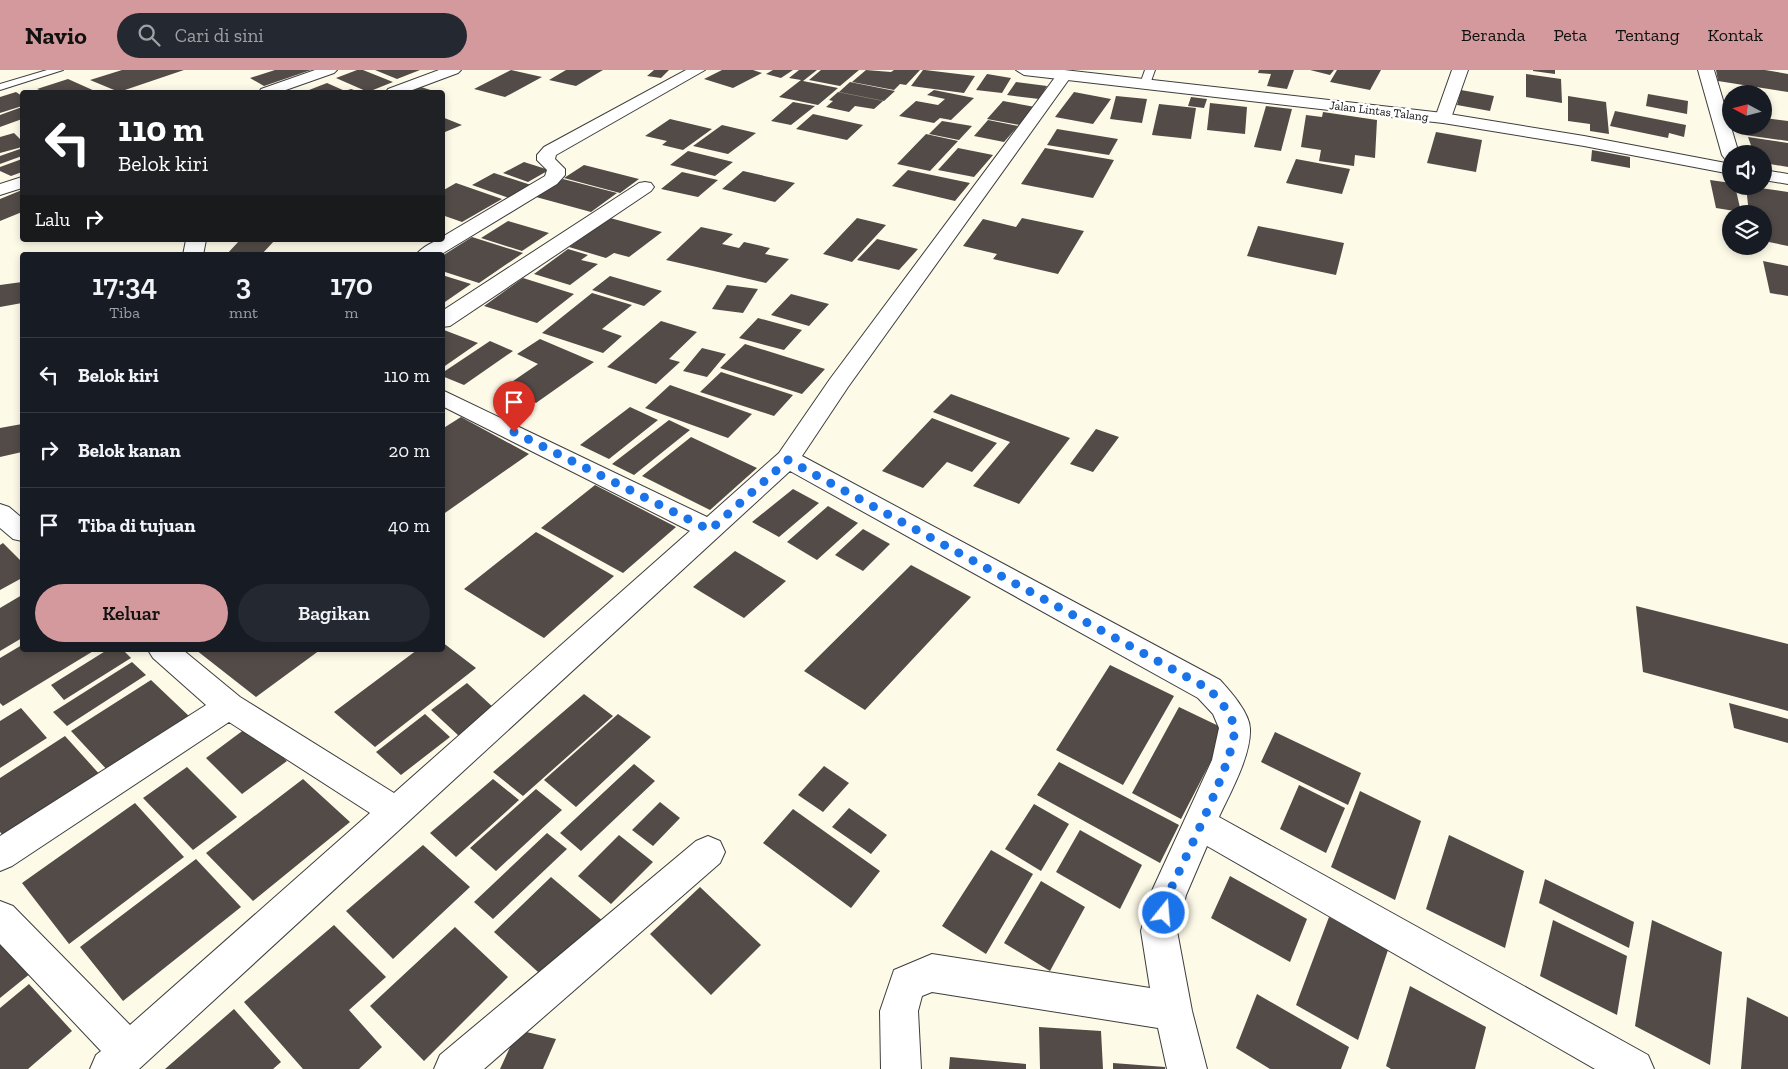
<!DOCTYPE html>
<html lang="id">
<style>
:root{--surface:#171b24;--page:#242831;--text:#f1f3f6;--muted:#9ea1a6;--line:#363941;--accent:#d4999c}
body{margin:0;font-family:"Zilla Slab",serif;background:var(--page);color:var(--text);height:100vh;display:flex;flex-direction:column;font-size:19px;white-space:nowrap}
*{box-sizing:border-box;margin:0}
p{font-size:16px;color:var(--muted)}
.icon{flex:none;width:28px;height:28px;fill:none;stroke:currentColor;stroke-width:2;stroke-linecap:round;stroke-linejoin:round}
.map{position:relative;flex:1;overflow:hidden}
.sheet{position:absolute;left:20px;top:182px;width:425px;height:400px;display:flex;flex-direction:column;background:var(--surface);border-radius:5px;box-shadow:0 2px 8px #0003}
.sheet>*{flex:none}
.guide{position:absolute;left:20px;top:20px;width:425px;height:152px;border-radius:5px;box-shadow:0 2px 8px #0003;background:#202124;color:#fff;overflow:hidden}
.needle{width:32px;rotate:277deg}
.buttons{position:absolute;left:1722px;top:15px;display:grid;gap:10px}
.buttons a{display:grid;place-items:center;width:50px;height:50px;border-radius:50%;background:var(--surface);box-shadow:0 2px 8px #0003;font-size:25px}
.pin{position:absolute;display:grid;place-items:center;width:42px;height:42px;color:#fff;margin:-51px -21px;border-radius:50% 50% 50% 0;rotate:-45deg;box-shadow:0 0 5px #0007}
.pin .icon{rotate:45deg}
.me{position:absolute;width:55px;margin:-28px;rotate:17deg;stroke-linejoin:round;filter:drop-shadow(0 0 4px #0008)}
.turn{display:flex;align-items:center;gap:18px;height:105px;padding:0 15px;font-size:22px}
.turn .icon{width:65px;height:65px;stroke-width:2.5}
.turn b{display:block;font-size:35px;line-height:42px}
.then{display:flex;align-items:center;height:48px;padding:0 15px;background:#0003;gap:10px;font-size:19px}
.eta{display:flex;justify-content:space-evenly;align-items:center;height:85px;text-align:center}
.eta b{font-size:30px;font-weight:600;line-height:35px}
.button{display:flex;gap:10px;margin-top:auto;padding:10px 15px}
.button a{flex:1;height:58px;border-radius:30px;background:var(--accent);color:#111;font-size:20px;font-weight:600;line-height:58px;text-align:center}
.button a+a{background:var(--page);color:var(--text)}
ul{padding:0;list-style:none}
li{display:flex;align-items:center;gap:15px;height:75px;padding:0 15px;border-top:1px solid var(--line)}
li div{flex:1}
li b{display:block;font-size:19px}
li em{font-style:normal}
header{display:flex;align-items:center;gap:30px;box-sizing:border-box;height:70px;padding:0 25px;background:var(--accent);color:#111}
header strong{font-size:24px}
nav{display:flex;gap:28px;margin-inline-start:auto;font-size:18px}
.search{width:350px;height:45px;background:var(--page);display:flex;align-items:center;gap:12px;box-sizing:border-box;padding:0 18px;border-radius:28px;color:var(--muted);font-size:19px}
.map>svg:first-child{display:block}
.building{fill:#524b47}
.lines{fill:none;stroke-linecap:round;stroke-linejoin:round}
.service-casing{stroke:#3d3d3d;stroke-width:2}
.minor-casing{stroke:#3d3d3d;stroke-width:2}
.tertiary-casing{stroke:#3d3d3d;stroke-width:2}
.service{fill:#fff;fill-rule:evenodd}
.minor{fill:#fff;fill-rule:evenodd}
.tertiary{fill:#fff;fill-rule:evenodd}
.route{stroke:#1a73e8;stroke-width:9;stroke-dasharray:0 16.2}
.labels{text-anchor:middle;stroke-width:5;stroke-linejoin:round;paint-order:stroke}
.far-street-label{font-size:12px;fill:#0a0a0a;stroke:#fff}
</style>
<header>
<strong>Navio</strong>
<div class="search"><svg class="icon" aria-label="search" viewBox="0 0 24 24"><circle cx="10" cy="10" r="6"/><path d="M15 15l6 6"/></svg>Cari di sini</div>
<nav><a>Beranda</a><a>Peta</a><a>Tentang</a><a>Kontak</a></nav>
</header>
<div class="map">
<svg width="1788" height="999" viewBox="0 0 1788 999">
<rect width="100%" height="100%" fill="#fefae8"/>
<!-- building -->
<path class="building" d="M122 0H184L119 22 90 10Z
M275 0H311L264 16 250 8Z
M357 0H363L393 12 368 22 336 8Z
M375 0H420L397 9Z
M511 0 542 7 505 27 474 19Z
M566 0H603L576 16 549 10Z
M654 0H669L661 8 647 6Z
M722 0H753L762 3 733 18 704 9Z
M773 0H793L781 8 766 4Z
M799 0H817L803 11 838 18 818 35 779 27 801 10 789 8Z
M821 0H859L840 16 809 10Z
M866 0 891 2 894 0H920L906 15 900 14 894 20 852 12Z
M923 0H925L975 6 964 23 911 16Z
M1259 0H1294L1287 19 1267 16 1271 4 1258 3Z
M1310 0H1334L1330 5Z
M1337 0H1381L1370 20 1330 12Z
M1533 0H1555V4L1533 1Z
M1716 0H1765L1788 4V22L1718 11Z
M987 4 1011 8 1002 23 976 20Z
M1526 4 1561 9 1562 33 1526 27Z
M68 9 97 22H45L37 19Z
M850 12 895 21 884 31 839 22Z
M1016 12 1047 16 1039 29 1007 25Z
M327 13 345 21 351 19 360 22H314L309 20Z
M421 17 437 22H407Z
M934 20 974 28 951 50 940 48 934 53 899 46 916 31 938 35 945 29 927 25Z
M1461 20 1494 26 1490 41 1457 35Z
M16 22 22 26V36L0 43V27Z
M838 22 883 31 874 39 855 36 849 42 826 37 833 31 829 30Z
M1074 22 1111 29 1093 54 1055 47Z
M1648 24 1688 31 1687 44 1646 36Z
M1116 26 1147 29 1142 53 1110 49Z
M1568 26 1606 32 1609 64 1590 61V54L1568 51Z
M1191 27 1207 29 1204 38 1188 36Z
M1003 31 1035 37 1020 55 987 49Z
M793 32 815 36 791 55 771 51Z
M1210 33 1247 37 1245 64 1207 60Z
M1159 34 1196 38 1191 69 1152 65Z
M1266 36 1292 39 1281 81 1254 77Z
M22 37V49L0 57V45Z
M1615 41 1686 55 1684 67 1669 63 1668 68 1610 56Z
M1323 42 1377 50 1375 88 1355 85 1354 96 1319 91 1321 80 1301 77 1306 45 1322 47Z
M813 44 863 55 847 70 796 59Z
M442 47 462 55 445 62 442 61Z
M1764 48 1788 51V71L1745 65 1742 56H1764Z
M670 49 712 59 683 80 662 75 667 71 645 66Z
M988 50 1018 56 1004 72 974 66Z
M942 51 972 56 959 70 929 64Z
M722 55 756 63 728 84 693 76Z
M1057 59 1118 69 1109 85 1047 75Z
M1436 62 1482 70 1476 102 1427 93Z
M14 63 22 71V77L0 83V67Z
M926 64 958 71 930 101 897 94Z
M1748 67 1788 73V97L1764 93V84H1754Z
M958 78 993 85 974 107 938 100Z
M1045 78 1114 90 1093 128 1021 114Z
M20 79 22 80V86L0 94V86Z
M1592 80 1630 87V98L1591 91Z
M688 81 733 92 715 106 670 95Z
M22 89V102L11 106 0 101V97Z
M1296 89 1350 99 1342 124 1286 113Z
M524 92 549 100 528 112 503 103Z
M584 95 639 109 620 123 564 108Z
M908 100 970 113 955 131 892 116Z
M743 101 795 113 775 132 722 119Z
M682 102 718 110 698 127 661 119Z
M494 103 531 115 509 128 472 115Z
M563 109 617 123 591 142 536 127Z
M1710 110 1731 113V116H1735L1741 142 1716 138Z
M456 113 502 129 462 152 442 145V121Z
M1746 116 1788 122V176L1764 171V144H1749Z
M22 120V142L0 151V129Z
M610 148 662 162 629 187 614 183 606 188 569 177Z
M857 148 886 155 852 192 823 184Z
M1022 148 1084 161 1058 204 993 189 997 184 963 176 983 149 1016 157Z
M508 151 549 163 522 181 481 168Z
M1258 156 1344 173 1336 205 1247 186Z
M701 157 733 164 722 174 739 178 744 172 770 178 765 184 789 189 766 213 666 190Z
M472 167 523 183 479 213 442 201V186Z
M877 169 918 179 899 200 857 190Z
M240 170H275L261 185H226Z
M568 179 588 185 581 190 598 194 570 215 534 204Z
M1763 191 1788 196V226L1770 223Z
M442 205 471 214 442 234Z
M610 206 662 221 644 236 592 220Z
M523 208 574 224 537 253 484 236Z
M22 212V233L0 237V215Z
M727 215 758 219 743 243 712 239Z
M592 223 632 235 602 259 622 266 603 283 542 263Z
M791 224 829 234 809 256 771 245Z
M758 248 802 260 784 280 739 268Z
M661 251 697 262 669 289 680 292 656 314 607 297Z
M444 260 478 273 442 298V261Z
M540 269 594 292 536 333 503 318 538 294 517 284Z
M490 271 513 281 464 315 442 306V303Z
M745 274 825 299 802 324 720 298Z
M702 278 726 284 707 307 683 301Z
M721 302 793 325 774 346 700 322Z
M670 315 752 344 728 368 645 338Z
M951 324 1070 368 1019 434 973 416 1010 372 933 342Z
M630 337 658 350 609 389 580 375Z
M461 347 529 384 442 445V359Z
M932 348 997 373 972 402 947 392 923 418 882 401Z
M669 350 690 360 634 405 612 394Z
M22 354V382L0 387V358Z
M1096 359 1119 367 1093 402 1070 394Z
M691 367 757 398 710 440 642 406Z
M595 415 676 457 623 503 541 458Z
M793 419 819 433 779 467 752 452Z
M828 436 858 453 817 490 787 472Z
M863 459 890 474 863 501 835 485Z
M536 462 614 506 544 568 464 519Z
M3 473 22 492V508L0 520V475Z
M735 481 786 511 744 548 693 517Z
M911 495 971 527 865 640 804 601Z
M22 525V568L0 581V538Z
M1636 536 1788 574V641L1643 602Z
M442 572 476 598 375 677 334 642 417 580H442Z
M22 575V580H95L3 636 0 633V588Z
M107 580H123L131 588 64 630 51 615Z
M196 580H320L256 627Z
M132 592 146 605 67 656 53 642Z
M1110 595 1174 626 1123 715 1056 680Z
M151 610 191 648 110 703 71 661Z
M467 613 495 639 459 666 431 640Z
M584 624 613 646 523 726 493 702Z
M1729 633 1788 649V673L1734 658Z
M1179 637 1227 660 1181 749 1132 723Z
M21 638 47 668 0 698V651Z
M425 644 450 667 401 705 376 682Z
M618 644 651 667 576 737 544 710Z
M249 656 287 691 242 724 206 688Z
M1275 662 1361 703 1348 735 1261 692Z
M65 666 102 707 8 771 0 762V708Z
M1059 692 1179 755 1160 793 1037 725Z
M634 694 655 711 581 781 560 763Z
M824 696 849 713 823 742 798 725Z
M187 697 237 747 193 780 143 728Z
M303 709 350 752 253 831 206 783Z
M493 709 519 730 456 787 430 763Z
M1299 715 1345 738 1326 783 1280 759Z
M536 719 562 740 496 801 470 778Z
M1360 721 1421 751 1395 830 1331 797Z
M660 732 680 748 653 776 632 760Z
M135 733 184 787 69 874 22 813Z
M1034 734 1069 754 1041 801 1005 779Z
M849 738 887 765 871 784 832 757Z
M793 739 880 801 851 838 763 773Z
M1080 760 1142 795 1120 839 1056 802Z
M547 763 567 779 493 849 474 832Z
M619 765 653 792 611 834 578 806Z
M1449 765 1524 801 1505 878 1426 839Z
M423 775 470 817 393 889 346 841Z
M991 780 1033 804 986 884 942 856Z
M196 789 241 837 123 931 80 877Z
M1230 806 1307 849 1290 892 1211 848Z
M551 807 604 852 548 911 494 862Z
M1545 809 1634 852 1629 878 1539 833Z
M1041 811 1085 837 1050 901 1004 873Z
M700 817 761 875 711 925 650 864Z
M1329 847 1388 880 1358 970 1296 935Z
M1553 850 1627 886 1617 945 1540 906Z
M1652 850 1722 882 1710 995 1635 956Z
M334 855 386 907 349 940 382 977 359 999H303L244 932Z
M455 857 508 907 424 991 370 936Z
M0 870 31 903 0 928Z
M29 914 72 961 28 999H0V938Z
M1410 916 1486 957 1475 999H1391L1386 996Z
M1257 924 1349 977 1341 999H1270L1236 978Z
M1747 927 1788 947V999H1741Z
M234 939 281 992 273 999H165Z
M1039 957 1101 961 1103 999H1040Z
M518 960 556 969 543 999H500Z
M950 987 1026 994V999H949Z
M1113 993 1165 997V999H1113Z"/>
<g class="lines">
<!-- service casing -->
<g class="service-casing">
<path id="service" d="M47 0H63L0 20V14Z
M1145 0H1155L1150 14 1145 17 1140 14Z"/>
</g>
<!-- minor casing -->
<g class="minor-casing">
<path id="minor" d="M315 0H337L334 3 280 22H259L261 19Z
M439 0H461L458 3 407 22H386L388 19Z
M686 0H705L556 85 555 89 565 99V105L557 114 440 185H416C421 178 434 170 442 170V167L545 106 547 100 537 90V85L544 77Z
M1064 0 1072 5 848 317 802 386 1220 610C1230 621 1250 643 1250 659 1251 686 1230 723 1219 747L1648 985 1654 999H1595L1207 776 1186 825 1177 861 1192 941 1207 999H1167L1158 958 932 922 922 926 918 941 921 999H881L880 941 894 900 932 884 1150 918 1141 861 1150 825 1212 690 1219 658 1213 644 1198 628 790 401 139 999H90L96 985 101 981 0 874V831L13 836 130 955 370 743 229 652 12 796 0 801V766L206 635 153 588 148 580H183L240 627 394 723 690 461 442 336V320L707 447 779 383 830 309 1059 2Z
M1452 0H1468L1451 48 1443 53 1435 48Z
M1698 0H1714L1739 84H1731V90L1725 89 1722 85Z
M22 107V118L0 125V114Z
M645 112 651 113 654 117 651 121 450 256 442 257V241L639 113Z
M186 170H206L203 185H183Z
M0 434 9 437 22 448V471L13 469 0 458Z
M708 766 720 771 725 782 720 793 484 999H434L440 985 696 771Z"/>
</g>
<!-- tertiary casing -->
<g class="tertiary-casing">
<path id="tertiary" d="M1016 0H1064L1443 43 1584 66 1731 94V104L1584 76 1443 53 1024 5Z
M1764 100 1788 104V114L1764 110Z"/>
</g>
<!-- service -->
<use href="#service" class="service"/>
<!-- minor -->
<use href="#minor" class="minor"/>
<!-- tertiary -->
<use href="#tertiary" class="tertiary"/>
</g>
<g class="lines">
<!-- route -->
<path class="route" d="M514 362 710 460 788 390 1209 619C1219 630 1231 642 1234 657 1239 682 1181 796 1168 825L1164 843"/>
</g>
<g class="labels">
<!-- far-street labels -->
<g class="far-street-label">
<text transform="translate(1379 41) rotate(7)" y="4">Jalan Lintas Talang</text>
</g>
</g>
</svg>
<div class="buttons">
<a><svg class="needle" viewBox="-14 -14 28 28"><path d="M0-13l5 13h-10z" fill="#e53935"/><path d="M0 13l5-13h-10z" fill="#9ea1a6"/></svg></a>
<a><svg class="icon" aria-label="sound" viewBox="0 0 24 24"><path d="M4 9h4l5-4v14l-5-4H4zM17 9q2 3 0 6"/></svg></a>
<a><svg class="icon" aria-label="layers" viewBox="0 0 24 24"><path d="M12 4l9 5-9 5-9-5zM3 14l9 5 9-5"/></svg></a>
</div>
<div class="pin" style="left:514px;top:362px;background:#d93025"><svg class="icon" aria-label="arrive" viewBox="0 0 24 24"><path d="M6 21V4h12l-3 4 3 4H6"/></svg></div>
<svg class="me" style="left:1164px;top:843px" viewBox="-20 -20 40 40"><circle r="17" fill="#1a73e8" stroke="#fff" stroke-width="3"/><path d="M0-11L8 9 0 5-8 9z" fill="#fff"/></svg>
<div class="guide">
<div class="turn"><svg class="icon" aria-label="left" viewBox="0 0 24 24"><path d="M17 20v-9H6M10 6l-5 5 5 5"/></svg><div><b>110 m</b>Belok kiri</div></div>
<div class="then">Lalu<svg class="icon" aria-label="right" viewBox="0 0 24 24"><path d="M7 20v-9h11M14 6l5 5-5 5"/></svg></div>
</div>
<section class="sheet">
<div class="eta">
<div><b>17:34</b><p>Tiba</p></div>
<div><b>3</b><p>mnt</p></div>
<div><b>170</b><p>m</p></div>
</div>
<ul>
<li><svg class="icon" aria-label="left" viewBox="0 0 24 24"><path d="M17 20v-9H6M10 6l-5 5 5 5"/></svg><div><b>Belok kiri</b></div><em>110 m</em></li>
<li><svg class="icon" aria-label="right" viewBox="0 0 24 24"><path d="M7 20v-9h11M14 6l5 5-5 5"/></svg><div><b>Belok kanan</b></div><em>20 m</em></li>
<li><svg class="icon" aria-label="arrive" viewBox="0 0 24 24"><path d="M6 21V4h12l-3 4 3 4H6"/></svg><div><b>Tiba di tujuan</b></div><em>40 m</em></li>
</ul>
<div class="button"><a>Keluar</a><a>Bagikan</a></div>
</section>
</div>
